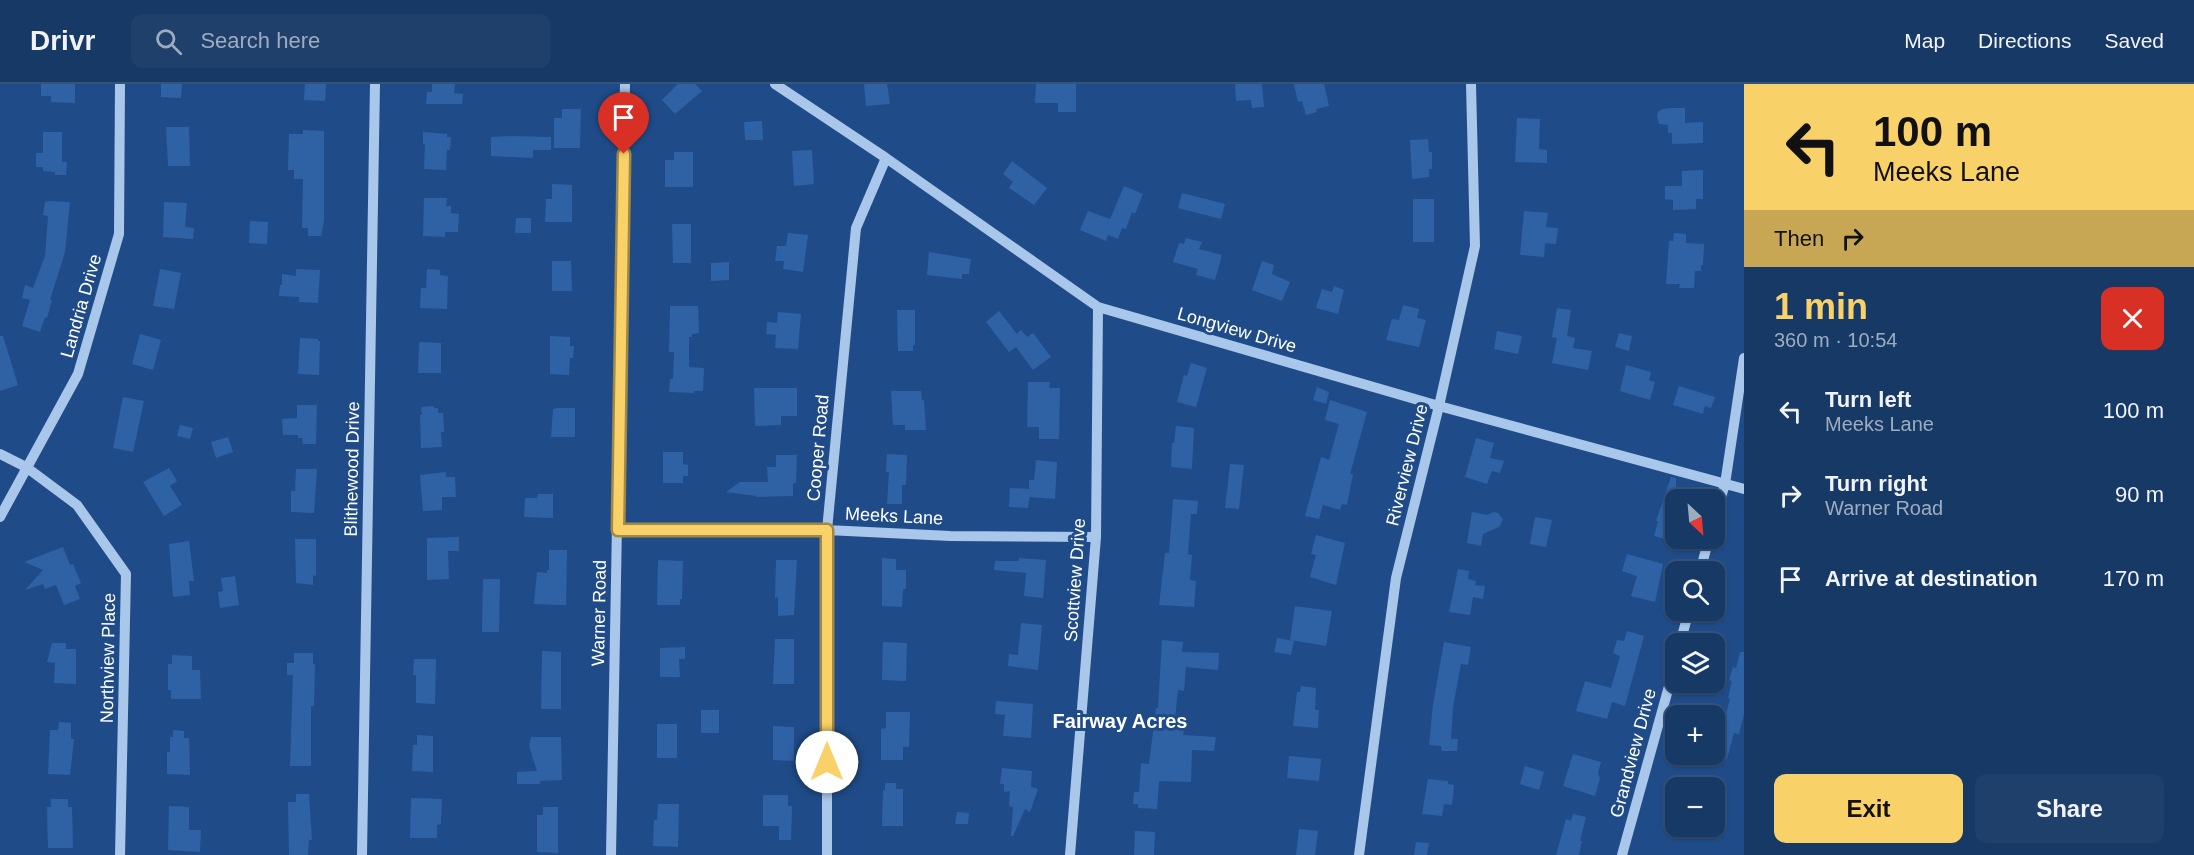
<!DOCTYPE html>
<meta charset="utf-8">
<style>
:root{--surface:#173966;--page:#20406c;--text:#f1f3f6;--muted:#9eacbf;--line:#36537a;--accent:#f9d169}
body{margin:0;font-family:Arial,sans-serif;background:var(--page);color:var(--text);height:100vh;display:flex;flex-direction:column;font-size:22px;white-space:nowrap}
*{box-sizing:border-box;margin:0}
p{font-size:20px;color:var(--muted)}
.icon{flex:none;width:33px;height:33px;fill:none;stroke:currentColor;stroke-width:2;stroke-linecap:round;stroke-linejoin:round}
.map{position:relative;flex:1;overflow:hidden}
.details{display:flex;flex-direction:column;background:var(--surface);width:450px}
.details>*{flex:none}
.guide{background:#f9d169;color:#111;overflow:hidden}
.needle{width:39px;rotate:154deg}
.fabs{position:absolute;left:1665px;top:405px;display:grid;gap:12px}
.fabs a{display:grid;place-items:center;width:60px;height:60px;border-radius:12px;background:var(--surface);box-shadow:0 2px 4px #0004,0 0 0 2px var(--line);font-size:30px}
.pin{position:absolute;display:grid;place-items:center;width:51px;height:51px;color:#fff;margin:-62px -26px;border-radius:50% 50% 50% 0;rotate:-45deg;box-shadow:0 0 6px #0007}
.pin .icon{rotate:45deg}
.me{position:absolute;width:66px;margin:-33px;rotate:0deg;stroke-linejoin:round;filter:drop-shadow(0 0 4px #0008)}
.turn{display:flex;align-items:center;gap:21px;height:126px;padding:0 30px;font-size:27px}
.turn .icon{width:78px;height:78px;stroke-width:2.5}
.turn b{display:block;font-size:42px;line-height:51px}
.then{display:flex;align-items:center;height:57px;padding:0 30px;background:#0003;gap:12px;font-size:22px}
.round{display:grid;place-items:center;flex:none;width:63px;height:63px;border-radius:12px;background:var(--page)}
.summary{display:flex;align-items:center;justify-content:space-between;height:102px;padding:0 30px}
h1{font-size:36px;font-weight:800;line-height:45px;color:var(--accent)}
.button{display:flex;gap:12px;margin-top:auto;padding:12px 30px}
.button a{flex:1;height:69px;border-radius:12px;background:var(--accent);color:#111;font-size:24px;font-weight:800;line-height:69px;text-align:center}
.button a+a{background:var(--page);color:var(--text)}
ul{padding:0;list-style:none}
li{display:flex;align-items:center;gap:18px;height:84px;padding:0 30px}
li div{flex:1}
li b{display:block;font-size:22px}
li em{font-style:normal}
header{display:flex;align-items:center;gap:36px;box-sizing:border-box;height:84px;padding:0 30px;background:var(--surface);border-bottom:2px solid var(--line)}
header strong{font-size:28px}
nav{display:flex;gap:33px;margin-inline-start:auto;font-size:21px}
.search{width:420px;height:54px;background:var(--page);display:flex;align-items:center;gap:15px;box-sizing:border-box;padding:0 21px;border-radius:12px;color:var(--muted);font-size:22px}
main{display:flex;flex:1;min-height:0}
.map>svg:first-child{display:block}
.building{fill:#2e62a5}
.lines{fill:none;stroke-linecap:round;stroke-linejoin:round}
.minor{stroke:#a9c6eb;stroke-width:10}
.route-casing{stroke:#a28844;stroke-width:15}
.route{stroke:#f9d169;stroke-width:10}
.labels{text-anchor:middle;stroke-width:6;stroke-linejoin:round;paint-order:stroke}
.street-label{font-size:18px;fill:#fff;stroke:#1f4c88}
.neighbourhood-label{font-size:20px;font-weight:bold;fill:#fff;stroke:#1f4c88}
</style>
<header>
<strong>Drivr</strong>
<div class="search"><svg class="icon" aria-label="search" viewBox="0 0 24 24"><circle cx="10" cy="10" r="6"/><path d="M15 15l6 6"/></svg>Search here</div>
<nav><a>Map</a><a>Directions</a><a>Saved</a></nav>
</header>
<main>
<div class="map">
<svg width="1744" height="771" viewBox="0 0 1744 771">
<rect width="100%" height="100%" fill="#1f4c88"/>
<!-- building -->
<path class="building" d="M41 0H75V19L51 18V12H41Z
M161 0H182L181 14 161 13Z
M305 0H326L325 17 304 16Z
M432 0H455L454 9 463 10 462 20H426L427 8H432Z
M678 0H695L702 7 675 30 662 16Z
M864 0H887L890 20 866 22Z
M1036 0H1076V28H1058V19H1035Z
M1235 0H1262L1264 23 1252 24 1251 16 1236 17Z
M1294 0H1324L1329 22 1316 25 1317 28 1306 31 1302 17 1298 18Z
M1672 24H1685V39L1703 38V59L1672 60V49H1668V41L1659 40 1657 33 1658 28 1662 25Z
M562 25H581L580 64H554V34H562Z
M1517 34 1540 35 1539 65 1547 66V79L1515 78Z
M762 37 763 56H745L744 38Z
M166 43H189L190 82H168Z
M303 46 324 47V137L321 152H308V144H302L303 95H294V86H288L289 50H303Z
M43 48H62V78H67L66 91H55V88L43 87V83H36V69H43Z
M423 48 447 50V53H451L450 66H447L446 86 424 85 425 60H423Z
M512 52 551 53V66H533V74L491 72V53Z
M1428 55 1429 68H1432V85H1429V93L1412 95 1410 56Z
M812 66 814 100 794 102 792 67Z
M674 68H693V103H665V76H674Z
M1012 77 1047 104 1034 121 1009 104 1013 98 1003 90Z
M1703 86V115H1696V125L1673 126V116L1665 115V102H1682V87Z
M552 100 572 101V138H545L546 115H552Z
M1124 102 1143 110 1135 130 1132 128 1126 145 1122 144 1118 155 1108 151 1106 157 1080 146 1088 127 1110 135Z
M1182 109 1225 120 1221 135 1178 124Z
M424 114H447L446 122H451V129L459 130 458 148H445V153L423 152Z
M1413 115H1434V158H1413Z
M50 117 70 118 65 168 50 216H52L47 234 45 233 40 248 22 242 30 216 22 214 25 201 33 204 45 172 48 132 43 131 45 118Z
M164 118 187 119 185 143 194 144 193 155 163 153Z
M1524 127 1548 129 1546 143 1558 144 1556 160 1545 159 1544 173 1520 171Z
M516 134H531V149H515Z
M250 137 268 138 267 160 249 159Z
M672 140H691V179H673Z
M788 149 808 151 803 188 783 185 784 177H775L777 162H786Z
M1674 149 1686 150V159L1704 160 1703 181H1701V187H1695L1694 204H1679L1680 200H1666L1669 157H1673Z
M1186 154 1202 158 1199 165 1222 171 1215 196 1196 191 1198 185 1173 178 1179 159 1184 160Z
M929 168 971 175 969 190H962V195L927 191Z
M552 177H571L572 207H552Z
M1262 177 1274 181 1272 190 1290 198 1282 217 1252 206Z
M729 178V196L711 197V179Z
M160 185 181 189 174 225 153 222Z
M296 185 320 186 318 219 299 218V213L279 212 280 201H282V190L296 192Z
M427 185 440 186V191L448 192 447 225 420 224 421 204H426Z
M1334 202 1344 206 1338 230 1316 224 1322 205 1332 208Z
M1403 221 1419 225 1417 234 1426 236 1419 263 1386 256 1392 235 1399 236Z
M670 222H698L699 249 692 250V253H689V283L704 284 703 307H694V309L669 308 670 295H673L674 268H669Z
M1557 224 1571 226 1567 252 1575 254 1573 264 1592 267 1588 286 1552 279 1557 254 1552 253Z
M897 226H915V261H913V267H898Z
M999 227 1017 250 1021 246 1027 253 1033 249 1051 273 1033 286 1016 263 1009 268 986 238Z
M778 228 801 230 798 265 775 264 776 251 766 250 767 238 777 239Z
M1497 247 1522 252 1518 270 1494 265Z
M1619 249 1632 252 1629 267 1615 263Z
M140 250 161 256 153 286 132 280Z
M0 252H3L18 301 0 307Z
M550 252 570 253V262H574L573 274H570L569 291 550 290Z
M300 254 318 255V257H320L319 291 298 290Z
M421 258 441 259V289H418L419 259Z
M1191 279 1207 284 1196 323 1177 318 1184 291 1187 292Z
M1626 281 1651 288 1649 296 1655 298 1650 316 1620 307Z
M1028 298H1050L1049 304H1060L1059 355H1039V343H1027Z
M1679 302 1715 313 1711 324 1705 322 1703 330 1673 321Z
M1317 303 1329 308 1326 320 1313 316Z
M754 304H797V332H781V341L755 342Z
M891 307H921L922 316H924L926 346H905V341H893Z
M123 313 144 317 133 368 113 364Z
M1330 316 1367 328 1350 390H1353L1347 421 1342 420 1340 426 1323 421 1319 435 1305 432 1321 373 1329 376 1339 340 1325 336Z
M297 321H317L316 360H303L302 354H298V351H283L282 335 297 334Z
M434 322V324H438V329H443L444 348H441L442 363 421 364 420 331H422L421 323Z
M557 324H575V353H551L553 325Z
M180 341 193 344 190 355 177 352Z
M1176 342 1194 344 1192 385 1171 383 1172 359H1174Z
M228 353 233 368 216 374 211 358Z
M1476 354 1494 359 1490 374 1504 377 1500 389 1492 387 1487 400 1465 393Z
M663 368H683V380L688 381V392H683V399H663Z
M887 370 907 371 906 401H902V420H887L889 388H886Z
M776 371H797L796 399H793V412L756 413V412L726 408 740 398H768L767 383H776Z
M1036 376 1057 378 1055 415 1030 413V411L1028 424 1009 423 1010 404 1029 405V396H1034Z
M1230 380 1244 381 1239 425 1225 424Z
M169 384 177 397 170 402 182 421 164 432 143 398Z
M296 385H317L314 429 291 428V407H295Z
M446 388V393H455L456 413H442V426L423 427 420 391Z
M1671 393 1676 394V441L1671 457 1654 452 1658 437H1656Z
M538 410H553V434L524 433 525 414H537Z
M1173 415 1198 417 1197 430H1191L1188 470 1192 471 1190 496 1196 497 1194 523 1159 521 1165 469H1169Z
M1472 428 1487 431 1494 428 1498 429 1503 435 1499 443 1483 450 1481 462 1467 459Z
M1535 433 1552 436 1546 463 1530 460Z
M1316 451 1345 459 1336 501 1310 493 1316 471 1311 470Z
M459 453V467H448L449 495 427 496V454Z
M295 455H316V492L313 491V501L296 499Z
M189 457 194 497H189L190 511 173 513 169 460Z
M63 463 70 481 73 480 81 499 75 502 80 515 64 521 56 501 45 505 43 500 25 506 43 486 24 478Z
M549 466H567L566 521 534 520 537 488 547 489V486H549Z
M1627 470 1663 480 1655 518 1631 512 1637 492 1622 487Z
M882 474 896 475V486H906V505H903L902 523 882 522Z
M1019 474 1046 476 1043 514 1024 512 1026 489 994 486 995 477H1019Z
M658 476 683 477 682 515H680V521H657Z
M776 476H797L794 531 778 532V513L775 514Z
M1458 485 1469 487 1468 495 1476 497 1475 501 1485 502 1483 515 1473 513 1470 531 1449 528Z
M235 492 239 521 220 524 218 508 223 507 221 494Z
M483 495H500L499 548H482Z
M1295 522 1332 527 1326 562 1290 556Z
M1021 539 1042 541 1038 586 1008 582 1009 570 1018 571Z
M1627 547 1644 552 1625 622 1612 618 1607 635 1576 627 1585 597 1611 604 1620 572 1613 569 1617 556 1624 557Z
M1277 554 1294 557 1291 571 1274 568Z
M775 555H794V600H773Z
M1162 556 1183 558 1182 568 1219 569 1218 586 1186 583 1184 607 1178 606 1174 644 1184 645 1183 651 1216 653 1214 667 1192 666 1191 698 1159 697 1157 725 1138 724V720H1133L1134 708H1139L1141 679 1149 680 1156 624H1158Z
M883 558 907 559 906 597 882 596Z
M1444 558 1471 563 1468 581 1461 580 1453 623 1451 655H1458L1457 667H1442L1441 662 1429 661 1433 620Z
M52 559H66V565H76V600L54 599 55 579 47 578Z
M685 563V575H679L680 593H660V564Z
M542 567 561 568V625H541Z
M1740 568H1744V630L1739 650 1734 649 1727 675 1714 671V646L1721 648 1730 615 1728 614 1732 597 1729 596 1733 583 1736 584Z
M294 569H313V580H315L314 622H311V682H290L293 591H287V579H294Z
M172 571 192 572V586H200L201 615H171V606H168V580H172Z
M414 575H436L435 620 416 619V591H413Z
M1301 602 1316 604 1315 626H1319L1318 644 1293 642 1297 608H1300Z
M996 617 1033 620 1031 654 1003 652 1005 631 995 630Z
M701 626H719V649H701Z
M886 628H910L909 663H903V676H881V645L886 644Z
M59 638 71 639V655H74L70 691 48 690 50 646H58Z
M657 640H677V674H657Z
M773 642 794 643V677L773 676Z
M173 646 184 647V654H189L190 691 167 690V668H170V653H173Z
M417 651 433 652V688L412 687 413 661H417Z
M531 653H561L562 696 540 697V700H517V688L537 687 529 662Z
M1573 670 1601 678 1598 689 1600 694 1595 712 1563 702Z
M1289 672 1321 675 1319 697 1287 694Z
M1525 682 1544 688 1539 706 1520 700Z
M1002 684 1032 687 1031 703 1038 705 1030 728 1025 725 1013 752H1011L1013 723 1009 722 1010 707 1004 708V700H1000Z
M1428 695 1448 697V700L1454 701 1452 721 1444 720 1442 732 1422 730Z
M885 699H896V705H903V742H882L883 706H885Z
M296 710H309L312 756H309L308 771H289L288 718H296Z
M763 711H788V722H792L791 756H779V742H763Z
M411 714 442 715 441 740 437 741V754H410Z
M51 715H68V723H72L73 764H48L47 723H51Z
M658 720H679L678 763 653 762 654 736H657Z
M169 722 189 723V746H201L200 768 168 766Z
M543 723H558V769L537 768V731H543Z
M957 728 969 729 968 740H955Z
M1573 730 1586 733 1580 757H1582L1579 771H1556L1566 735 1571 737Z
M1299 745 1318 747 1315 771H1296Z
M1135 747 1155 748 1154 771H1134Z
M1416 758 1429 759 1427 771H1414Z"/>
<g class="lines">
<!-- minor -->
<path class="minor" d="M775 0 886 74 1098 223 1439 322 1744 405
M0 370 26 383 77 421 126 490 120 771
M0 433 78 290 119 150 120 0
M1714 436 1725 400 1744 274
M618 446H827L950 452 1096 453
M1700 488 1709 454
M1680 560 1689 526
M362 771 375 0
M611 771 625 0
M827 771V446L856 144 886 74
M1070 771 1096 453 1098 223
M1359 771 1396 494 1439 322 1475 162 1471 0
M1622 771 1676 577"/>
</g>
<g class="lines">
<!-- route casing -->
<g class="route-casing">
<path id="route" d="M624 70 618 446H827V678"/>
</g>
<!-- route -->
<use href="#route" class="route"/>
</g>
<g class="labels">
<!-- street labels -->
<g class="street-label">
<text transform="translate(81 222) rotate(-74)" y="6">Landria Drive</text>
<text transform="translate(1237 246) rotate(16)" y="6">Longview Drive</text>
<text transform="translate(818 364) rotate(-85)" y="6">Cooper Road</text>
<text transform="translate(1407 381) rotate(-76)" y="6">Riverview Drive</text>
<text transform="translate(352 385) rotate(-89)" y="6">Blithewood Drive</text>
<text transform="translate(894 432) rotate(3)" y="6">Meeks Lane</text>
<text transform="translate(1075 496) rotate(-86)" y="6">Scottview Drive</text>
<text transform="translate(599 529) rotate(-89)" y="6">Warner Road</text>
<text transform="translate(108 574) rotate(-89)" y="6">Northview Place</text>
<text transform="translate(1633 669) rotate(-75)" y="6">Grandview Drive</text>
</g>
<!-- neighbourhood labels -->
<g class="neighbourhood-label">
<text x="1120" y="644">Fairway Acres</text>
</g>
</g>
</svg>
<div class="fabs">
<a><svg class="needle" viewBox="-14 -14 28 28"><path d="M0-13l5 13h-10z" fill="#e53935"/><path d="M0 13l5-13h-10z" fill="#9eacbf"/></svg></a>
<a><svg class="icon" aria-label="search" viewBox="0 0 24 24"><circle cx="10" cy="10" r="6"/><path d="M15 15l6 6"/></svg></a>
<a><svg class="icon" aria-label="layers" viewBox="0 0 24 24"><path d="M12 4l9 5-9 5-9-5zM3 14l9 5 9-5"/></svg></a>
<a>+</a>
<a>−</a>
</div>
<div class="pin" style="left:624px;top:70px;background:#d93025"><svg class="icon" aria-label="arrive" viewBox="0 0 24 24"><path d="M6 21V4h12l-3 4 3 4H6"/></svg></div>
<svg class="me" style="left:827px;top:678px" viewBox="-20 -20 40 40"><circle r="19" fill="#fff"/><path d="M0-13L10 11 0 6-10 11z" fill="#f9d169"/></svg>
</div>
<section class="details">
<div class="guide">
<div class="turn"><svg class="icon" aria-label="left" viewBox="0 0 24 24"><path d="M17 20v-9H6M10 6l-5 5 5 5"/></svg><div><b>100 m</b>Meeks Lane</div></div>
<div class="then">Then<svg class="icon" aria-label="right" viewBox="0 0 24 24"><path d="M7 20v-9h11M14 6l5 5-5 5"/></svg></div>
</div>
<div class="summary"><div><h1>1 min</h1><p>360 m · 10:54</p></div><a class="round" style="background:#d93025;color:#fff"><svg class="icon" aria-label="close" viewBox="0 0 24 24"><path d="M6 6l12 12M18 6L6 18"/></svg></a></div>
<ul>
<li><svg class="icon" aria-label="left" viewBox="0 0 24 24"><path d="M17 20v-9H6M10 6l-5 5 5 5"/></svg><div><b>Turn left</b><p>Meeks Lane</p></div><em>100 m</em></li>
<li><svg class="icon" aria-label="right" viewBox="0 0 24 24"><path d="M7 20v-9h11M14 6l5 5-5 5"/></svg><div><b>Turn right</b><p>Warner Road</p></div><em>90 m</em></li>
<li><svg class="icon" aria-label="arrive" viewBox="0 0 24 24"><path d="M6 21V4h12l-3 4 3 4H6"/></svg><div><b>Arrive at destination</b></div><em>170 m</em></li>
</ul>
<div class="button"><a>Exit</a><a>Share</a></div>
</section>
</main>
